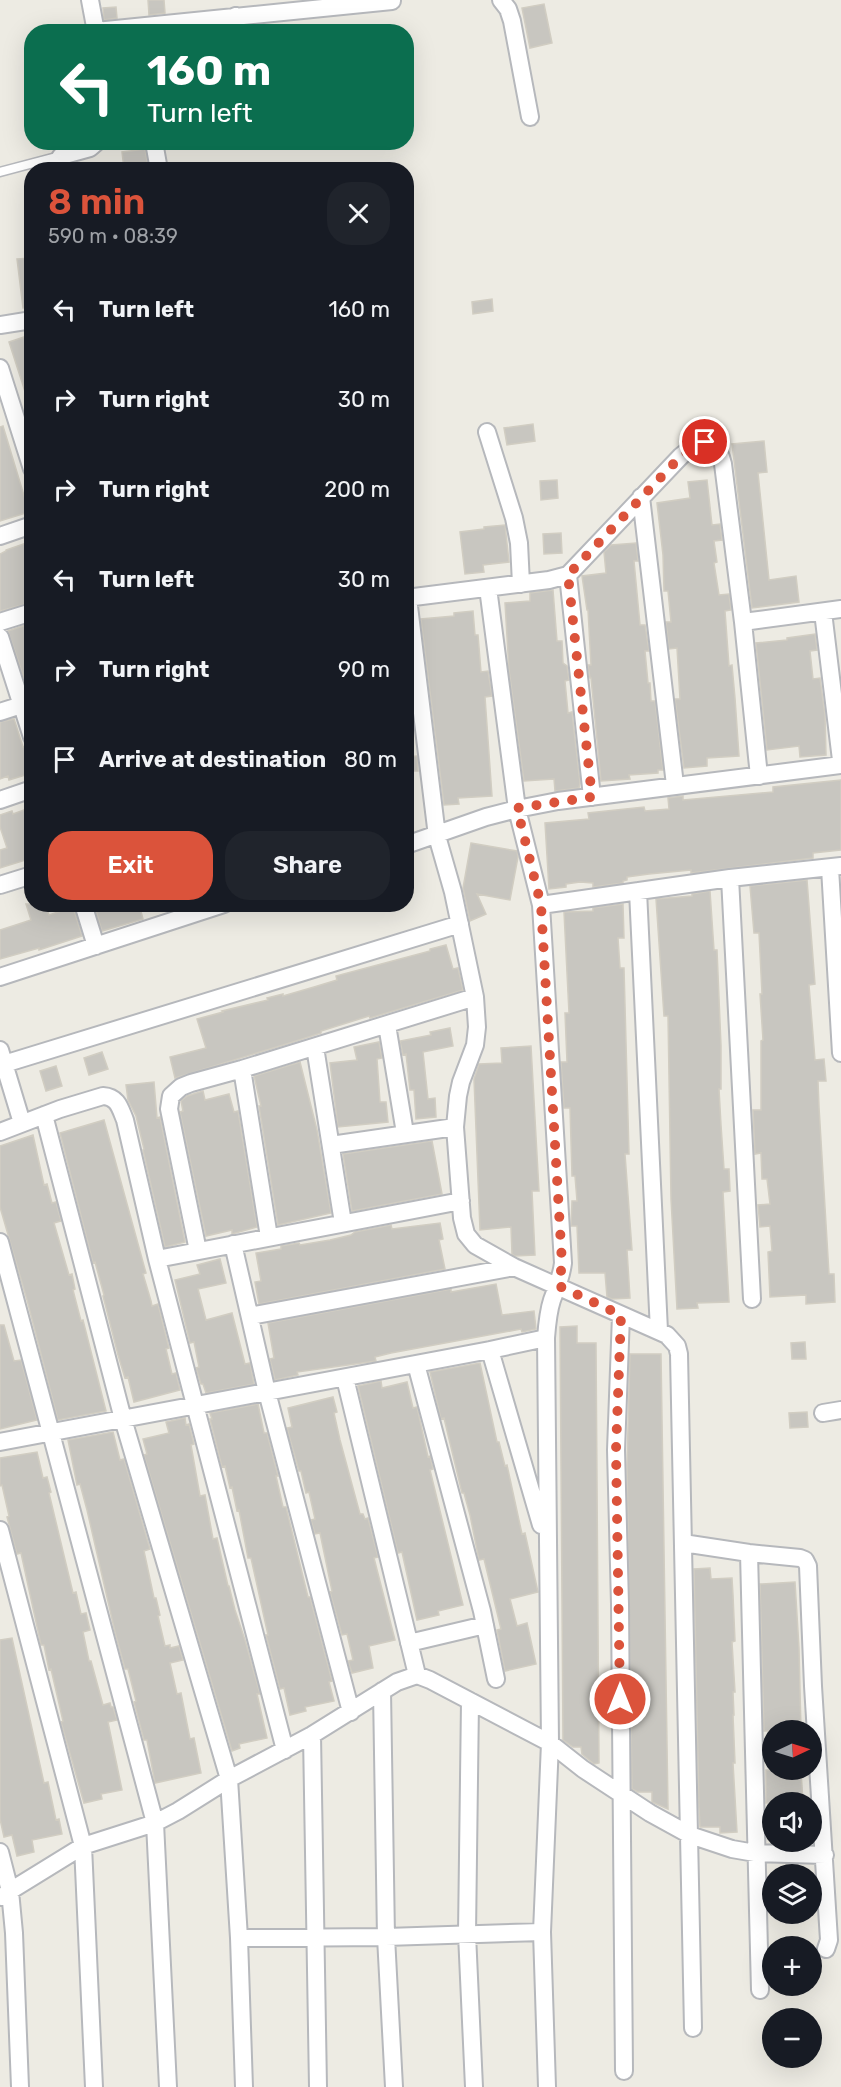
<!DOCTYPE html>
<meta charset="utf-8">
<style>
:root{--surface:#171b24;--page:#20242c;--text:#f1f3f6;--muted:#9ea1a6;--accent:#db533b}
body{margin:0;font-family:Rubik,sans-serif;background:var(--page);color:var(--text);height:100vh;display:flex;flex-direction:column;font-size:22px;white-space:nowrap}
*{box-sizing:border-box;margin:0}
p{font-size:20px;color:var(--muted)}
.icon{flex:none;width:33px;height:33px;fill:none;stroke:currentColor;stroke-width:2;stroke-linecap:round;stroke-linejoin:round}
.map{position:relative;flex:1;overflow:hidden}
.panel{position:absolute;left:24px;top:162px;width:390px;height:750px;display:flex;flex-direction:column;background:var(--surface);border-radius:24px;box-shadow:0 6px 24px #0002}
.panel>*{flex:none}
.hud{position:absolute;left:24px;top:24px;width:390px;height:126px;border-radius:24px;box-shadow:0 6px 24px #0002;background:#0b6e4f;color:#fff;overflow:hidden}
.needle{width:39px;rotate:86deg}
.tools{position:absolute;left:762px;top:1720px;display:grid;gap:12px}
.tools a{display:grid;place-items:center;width:60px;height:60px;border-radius:50%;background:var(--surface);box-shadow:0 6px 24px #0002;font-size:30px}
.pin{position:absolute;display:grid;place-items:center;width:51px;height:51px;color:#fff;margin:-26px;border:3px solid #fff;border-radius:50%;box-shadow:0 2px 6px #0007}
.me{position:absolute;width:66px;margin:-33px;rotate:0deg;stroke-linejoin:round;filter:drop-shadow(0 0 4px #0008)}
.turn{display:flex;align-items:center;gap:21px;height:126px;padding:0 24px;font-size:27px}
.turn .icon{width:78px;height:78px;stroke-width:2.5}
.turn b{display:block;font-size:42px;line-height:51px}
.round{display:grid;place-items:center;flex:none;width:63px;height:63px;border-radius:24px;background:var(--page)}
.headline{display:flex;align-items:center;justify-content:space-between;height:102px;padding:0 24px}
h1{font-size:36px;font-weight:600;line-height:45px;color:var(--accent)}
.cta{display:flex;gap:12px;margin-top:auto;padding:12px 24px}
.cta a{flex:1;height:69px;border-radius:24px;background:var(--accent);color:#fff;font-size:24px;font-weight:600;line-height:69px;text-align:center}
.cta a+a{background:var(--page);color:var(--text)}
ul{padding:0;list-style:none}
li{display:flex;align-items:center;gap:18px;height:90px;padding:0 24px}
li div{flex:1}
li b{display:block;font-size:22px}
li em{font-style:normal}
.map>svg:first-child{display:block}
.building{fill:#c8c6c0;stroke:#d1cdc2;stroke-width:1.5}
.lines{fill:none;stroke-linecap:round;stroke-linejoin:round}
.service-casing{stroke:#b6b8bc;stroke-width:11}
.minor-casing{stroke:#b6b8bc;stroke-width:20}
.service{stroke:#fff;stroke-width:8}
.minor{stroke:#fff;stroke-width:16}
.route{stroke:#db533b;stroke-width:10;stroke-dasharray:0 18}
</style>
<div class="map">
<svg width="841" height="2087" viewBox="0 0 841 2087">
<rect width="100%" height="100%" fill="#edebe3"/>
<!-- building -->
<path class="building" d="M148 0H164L165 13 149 15Z
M544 4 552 43 530 48 522 8Z
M116 7 117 18 104 20 103 8Z
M145 149 148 166 124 169 122 152Z
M32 258V307L23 308 17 259Z
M492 299 493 311 473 314 472 302Z
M24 337 32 358V403L29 404 9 342Z
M533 424 535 441 507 445 504 428Z
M3 426 29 512 0 521V427Z
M764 441 767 472 758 473 769 580 796 576 799 602 752 608 732 444Z
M557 480 558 498 541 500 540 481Z
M707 480 712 525 720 524 722 540 714 541 717 562 714 563 719 595 729 594 731 610 725 611 729 666 732 665 735 698 739 756 707 758V766L684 768 675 699H680L677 648 669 649 666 622H671L668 591H664L663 555 657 503 690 498 688 482Z
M505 525 509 562 483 565 484 572 465 574 460 532 484 529V527Z
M561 533 562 553 544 554 543 534Z
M32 541V602L0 611V554L6 551V550Z
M636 543 638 561H634L640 625H645L649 651H645L648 683H650L651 701H655L663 770H658V773L629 775 630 779 601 781 591 678H590L588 665H591L588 610H587L582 576 606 573 604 552 611 545Z
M553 590 557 641H562L563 663 567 666 569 680 565 681 568 713 572 712 580 783 579 788 555 791 554 779 524 781 509 670 505 603 530 601V593Z
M473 611 475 635H478L481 672 488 671 492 696 485 697 492 796 458 798 459 804 444 805 421 619 454 616V613Z
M26 625 32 641V692H29L8 631Z
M815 634 817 650 810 651 813 679 820 678 825 715 826 755 800 757 799 746 767 750 756 643 787 640V638Z
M14 719 23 747 26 746 32 763V773L9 780 8 776 0 779V722Z
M417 756 418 771H406V757Z
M841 780V850L813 853V858L691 873V870L649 874 627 877V880L623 881V883L593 887V883L580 882 566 884V887L549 889 545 823 589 819 588 813 644 807 645 811 669 809 668 798 683 796V800L773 792V787Z
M32 807V858L0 868V850L7 848 0 827V815L12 811 13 814Z
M471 843 517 851 518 857 510 900 477 894 486 914 470 921 463 888Z
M807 880 815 984 809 985 815 1060 824 1059 826 1081H818L819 1107 829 1274H834L835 1302 806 1304V1295L770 1297 768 1252 772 1251 770 1226 760 1227 758 1205 770 1204 767 1179H762L761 1153 755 1154 753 1110H761V1041L763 1040 760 994H762L759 933H754L750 886Z
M710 891 714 950H717L721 1046V1089H719L721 1125 724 1169H729L730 1191 723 1192 729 1302 697 1303 698 1308 677 1309 671 1199 668 1016H664L656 899 692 896V894Z
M26 904H45L49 915 73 907 82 936 39 950V948L0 959V930L31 920Z
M94 904H139L143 919 102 931Z
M623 904 624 938H618L620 968H624L629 1154H625L632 1250H627L630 1298 612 1299 607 1297 605 1273H579L577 1226H571L572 1201H577L575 1176H572L570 1108H564L561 1062H567L565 1013H569L564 912 593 911V908Z
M446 945 453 969 458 968 463 990 370 1018 369 1016 321 1031V1033L293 1042 175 1078 170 1057 206 1048 197 1019 223 1012 222 1011 268 1000 267 998 283 994V996L314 987 337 980 336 976 430 951V949Z
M450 1028 453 1046 423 1052 428 1099 435 1098 436 1117 416 1119 414 1090H410L406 1054 403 1055 400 1041 431 1035 430 1032Z
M379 1042 382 1058 377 1059 380 1102H386L388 1122 338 1127 330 1063 357 1060 354 1047Z
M531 1046 539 1191H532L535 1255 515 1256 512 1254 511 1227 480 1230 474 1079 479 1064 502 1063 501 1048Z
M102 1052 108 1069 89 1075 84 1058Z
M300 1062 317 1130 331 1213 278 1225 259 1106H261L254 1076Z
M56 1066 62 1086 46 1091 40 1071Z
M154 1082 157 1118 160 1117 185 1242 165 1247 143 1150 144 1149 136 1116 128 1100 126 1085Z
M203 1091 205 1100 229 1094 234 1112 238 1111 257 1227 232 1234V1230L206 1236 180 1112 183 1111 181 1101 187 1096Z
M104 1120 146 1273 143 1274 151 1301 152 1306 158 1304 169 1348 166 1349 172 1374 176 1373 180 1390 134 1402 128 1377 125 1378 118 1355 103 1296 104 1295 95 1262 93 1263 60 1133Z
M33 1135 44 1185 47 1184 52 1203 56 1202 61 1221 54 1223 69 1275 72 1274 75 1289 73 1290 81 1321 83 1320 106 1411 58 1420 27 1300 0 1207V1146Z
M432 1141 442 1194 352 1211 343 1154Z
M440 1223 443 1239 439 1240 445 1269 259 1304 255 1282 261 1281 256 1253 281 1249V1246L299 1243 300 1245 330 1240 351 1235 355 1232 391 1225 392 1229Z
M220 1259 226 1283 198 1289 206 1320 232 1313 245 1364 250 1363 254 1384 206 1393 203 1384H201L196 1368 199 1367 194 1342 190 1343 175 1280 200 1274 197 1265Z
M496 1284 502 1315 534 1311 536 1329 522 1332 521 1329 391 1353 375 1357 376 1361 297 1372 298 1375 275 1380 270 1359 274 1358 268 1323 451 1289V1292Z
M0 1325H4L14 1361 21 1360 37 1420 0 1429Z
M577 1326V1343H596L599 1763 594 1764 582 1754 581 1747H573L563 1740 560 1327Z
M805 1342 806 1359H792L791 1343Z
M630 1354H661L668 1809 652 1802V1792H638L632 1789 627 1465Z
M480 1363 497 1442H499L505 1466 507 1465 522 1534 525 1533 538 1592 510 1599 517 1626 527 1623 536 1664 505 1671 497 1630 501 1629 484 1559 479 1560 470 1515 464 1493H462L444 1418 441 1419 430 1372Z
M381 1381 382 1388 407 1382 413 1408 417 1407 428 1457 430 1456 433 1469 430 1470 463 1605 438 1611 439 1615 417 1620 402 1552 398 1553 358 1386Z
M333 1397 337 1412 334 1413 340 1440 360 1514H363L365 1519 368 1518 378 1557 374 1558 395 1640 369 1646 373 1668 352 1673 348 1661 353 1660 347 1634 342 1635 330 1592 332 1591 320 1533 315 1534 311 1520 315 1519 309 1492 306 1493 301 1471H299L287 1428 292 1427 288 1408Z
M258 1404 264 1433H267L278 1476H276L283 1507H286L308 1597H310L332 1681 329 1682 334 1701 305 1707 306 1711 290 1715 284 1688 280 1689 266 1635H268L251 1558H248L239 1510 237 1511 232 1487 230 1488 225 1466 222 1467 210 1419H212L210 1413Z
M807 1412 808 1427 790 1428 789 1413Z
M185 1418 186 1425 189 1424 194 1444 191 1445 200 1496 205 1495 213 1539 217 1538 228 1586H229L235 1610 245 1640 260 1694H257L267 1738 239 1744 240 1748 232 1751 144 1455 147 1454 143 1439 169 1433 166 1422Z
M113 1432 120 1460 124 1459 150 1549 144 1551 154 1598H156L160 1615 158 1616 165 1646 170 1645V1648L179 1646 183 1660 170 1663 177 1694 181 1693 190 1739 194 1738 201 1773 155 1783 147 1740H144L134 1702 136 1701 128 1669H125L115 1632 87 1510 80 1484 77 1485 68 1440Z
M37 1452 43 1478 47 1477 51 1492 49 1493 73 1593 76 1592 81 1614 86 1613 90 1630 83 1632 89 1661H91L103 1705 110 1703 111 1707H113L117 1720 108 1722 122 1790 101 1794 102 1799 84 1803 61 1722 63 1721 51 1669 49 1670 44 1645H41L21 1553 17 1554 7 1517 9 1516 2 1485 0 1486V1458Z
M710 1568 711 1579 732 1578 733 1595 735 1641 732 1642 735 1692H733L734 1715H733L735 1763H733L737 1832 720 1833V1827H700L699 1807 694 1569Z
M795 1582 799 1648 801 1731H764L760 1584Z
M12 1638 44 1783 48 1782 56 1820 59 1819 62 1834 32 1840 34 1852 17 1856 12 1835 4 1837 0 1819V1640Z
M766 1770H801L803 1803H766Z"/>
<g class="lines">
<!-- service casing -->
<g class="service-casing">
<path id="service" d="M0 172 60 156"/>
</g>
<!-- minor casing -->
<g class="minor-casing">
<path id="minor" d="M90 0 96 32
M501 0 508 9 512 21 530 117
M235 16 238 32
M96 31 392 1
M154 142 159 170
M56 170 57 163 61 156 90 148 97 142
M0 325 32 320
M0 368 32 469
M487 432 514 518 519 543 521 584
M641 497 675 785
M0 536 32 525
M568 575 592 797
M488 588 517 809 541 905 563 1263C561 1279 557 1286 552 1300 548 1312 547 1325 546 1338L550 1743 542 1932 547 2087
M406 598 549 580 568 575 681 456C701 440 715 432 723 464L743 622 759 776
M408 598 437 836 453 892 475 997 477 1027 475 1045 461 1082 458 1096 455 1127 462 1218 466 1234 475 1245 514 1267 667 1335 677 1346 679 1354 693 2028
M823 612 841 760
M0 622 32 612
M743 622 841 609
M0 637 32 737
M0 712 31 702
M0 800 32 789
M406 845 486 817 517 809 558 801 841 765
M830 868 841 1053
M730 878 752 1299
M0 885 32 875
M638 891 659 1331
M83 904 96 946
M541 905 730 878 841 866
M0 977 224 904
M387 1025 405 1133
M315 1047 343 1223
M0 1050 22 1123
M4 1064 460 924
M242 1069 269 1237
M44 1115 123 1419 229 1779 239 1938 244 2087
M0 1132 60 1109 103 1096C118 1097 120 1108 125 1120L157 1259 285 1750
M331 1145 455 1127
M0 1242 155 1823 168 2087
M233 1244 267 1392 351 1712
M198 1251 169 1109 171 1096 181 1087 191 1083 242 1069 475 997
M157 1259 461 1201
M621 1315 616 1450 620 1604 624 2071
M250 1316 514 1267
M490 1350 541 1525
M416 1364 482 1611 496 1679
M345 1378 417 1675
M823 1413 841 1410
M0 1442 490 1350 546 1338
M0 1530 83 1846 94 2087
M683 1543 749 1553 800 1558 805 1560 808 1566 813 1686 829 1940 826 1949
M749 1553 760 1990
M409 1643 485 1625
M382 1691 386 1937 394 2087
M470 1701 467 1934 474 2087
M312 1735 318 2087
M0 1852 10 1891 2 1897
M239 1938 386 1937 542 1932
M20 2087 14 1933 10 1891 83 1846 155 1823 178 1811 229 1779 312 1735 397 1682 417 1675 430 1680 550 1743 583 1769 650 1813 690 1835 732 1849 755 1853 825 1855"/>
</g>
<!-- service -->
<use href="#service" class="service"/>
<!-- minor -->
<use href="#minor" class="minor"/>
</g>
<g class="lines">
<!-- route -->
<path class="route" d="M620 1699 616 1450 621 1315 559 1286 562 1263 541 905 517 808 592 797 568 575 681 456 699 443 705 442"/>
</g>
</svg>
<div class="tools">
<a><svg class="needle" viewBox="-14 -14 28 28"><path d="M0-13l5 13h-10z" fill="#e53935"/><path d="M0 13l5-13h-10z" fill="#9ea1a6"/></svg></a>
<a><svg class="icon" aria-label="sound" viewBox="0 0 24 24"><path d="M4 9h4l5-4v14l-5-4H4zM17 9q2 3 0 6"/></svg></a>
<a><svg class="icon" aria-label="layers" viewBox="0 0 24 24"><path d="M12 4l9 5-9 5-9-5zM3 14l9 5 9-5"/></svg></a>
<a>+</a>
<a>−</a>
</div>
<div class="pin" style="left:705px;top:442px;background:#d93025"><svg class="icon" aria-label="arrive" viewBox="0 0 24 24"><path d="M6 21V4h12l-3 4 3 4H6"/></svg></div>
<svg class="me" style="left:620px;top:1699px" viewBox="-20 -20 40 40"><circle r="17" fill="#db533b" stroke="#fff" stroke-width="3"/><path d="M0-11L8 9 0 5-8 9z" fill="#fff"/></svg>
<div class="hud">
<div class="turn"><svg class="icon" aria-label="left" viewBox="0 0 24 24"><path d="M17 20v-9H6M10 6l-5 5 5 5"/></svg><div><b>160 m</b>Turn left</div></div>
</div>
<section class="panel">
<div class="headline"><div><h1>8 min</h1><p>590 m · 08:39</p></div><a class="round"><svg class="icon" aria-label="close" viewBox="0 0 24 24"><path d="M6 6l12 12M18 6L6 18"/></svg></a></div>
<ul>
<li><svg class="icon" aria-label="left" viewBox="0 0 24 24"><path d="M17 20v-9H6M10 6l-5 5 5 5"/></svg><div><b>Turn left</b></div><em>160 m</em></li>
<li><svg class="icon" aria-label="right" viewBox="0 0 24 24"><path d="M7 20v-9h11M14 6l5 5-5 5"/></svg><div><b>Turn right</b></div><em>30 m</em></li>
<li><svg class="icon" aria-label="right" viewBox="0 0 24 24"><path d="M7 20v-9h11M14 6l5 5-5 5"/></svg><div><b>Turn right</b></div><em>200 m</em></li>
<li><svg class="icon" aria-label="left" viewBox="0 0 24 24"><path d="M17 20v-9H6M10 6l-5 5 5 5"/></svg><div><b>Turn left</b></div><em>30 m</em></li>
<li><svg class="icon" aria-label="right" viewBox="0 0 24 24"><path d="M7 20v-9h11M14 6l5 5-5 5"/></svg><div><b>Turn right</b></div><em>90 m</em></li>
<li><svg class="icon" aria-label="arrive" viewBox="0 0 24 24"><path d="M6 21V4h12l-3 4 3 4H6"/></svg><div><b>Arrive at destination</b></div><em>80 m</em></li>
</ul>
<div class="cta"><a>Exit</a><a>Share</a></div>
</section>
</div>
